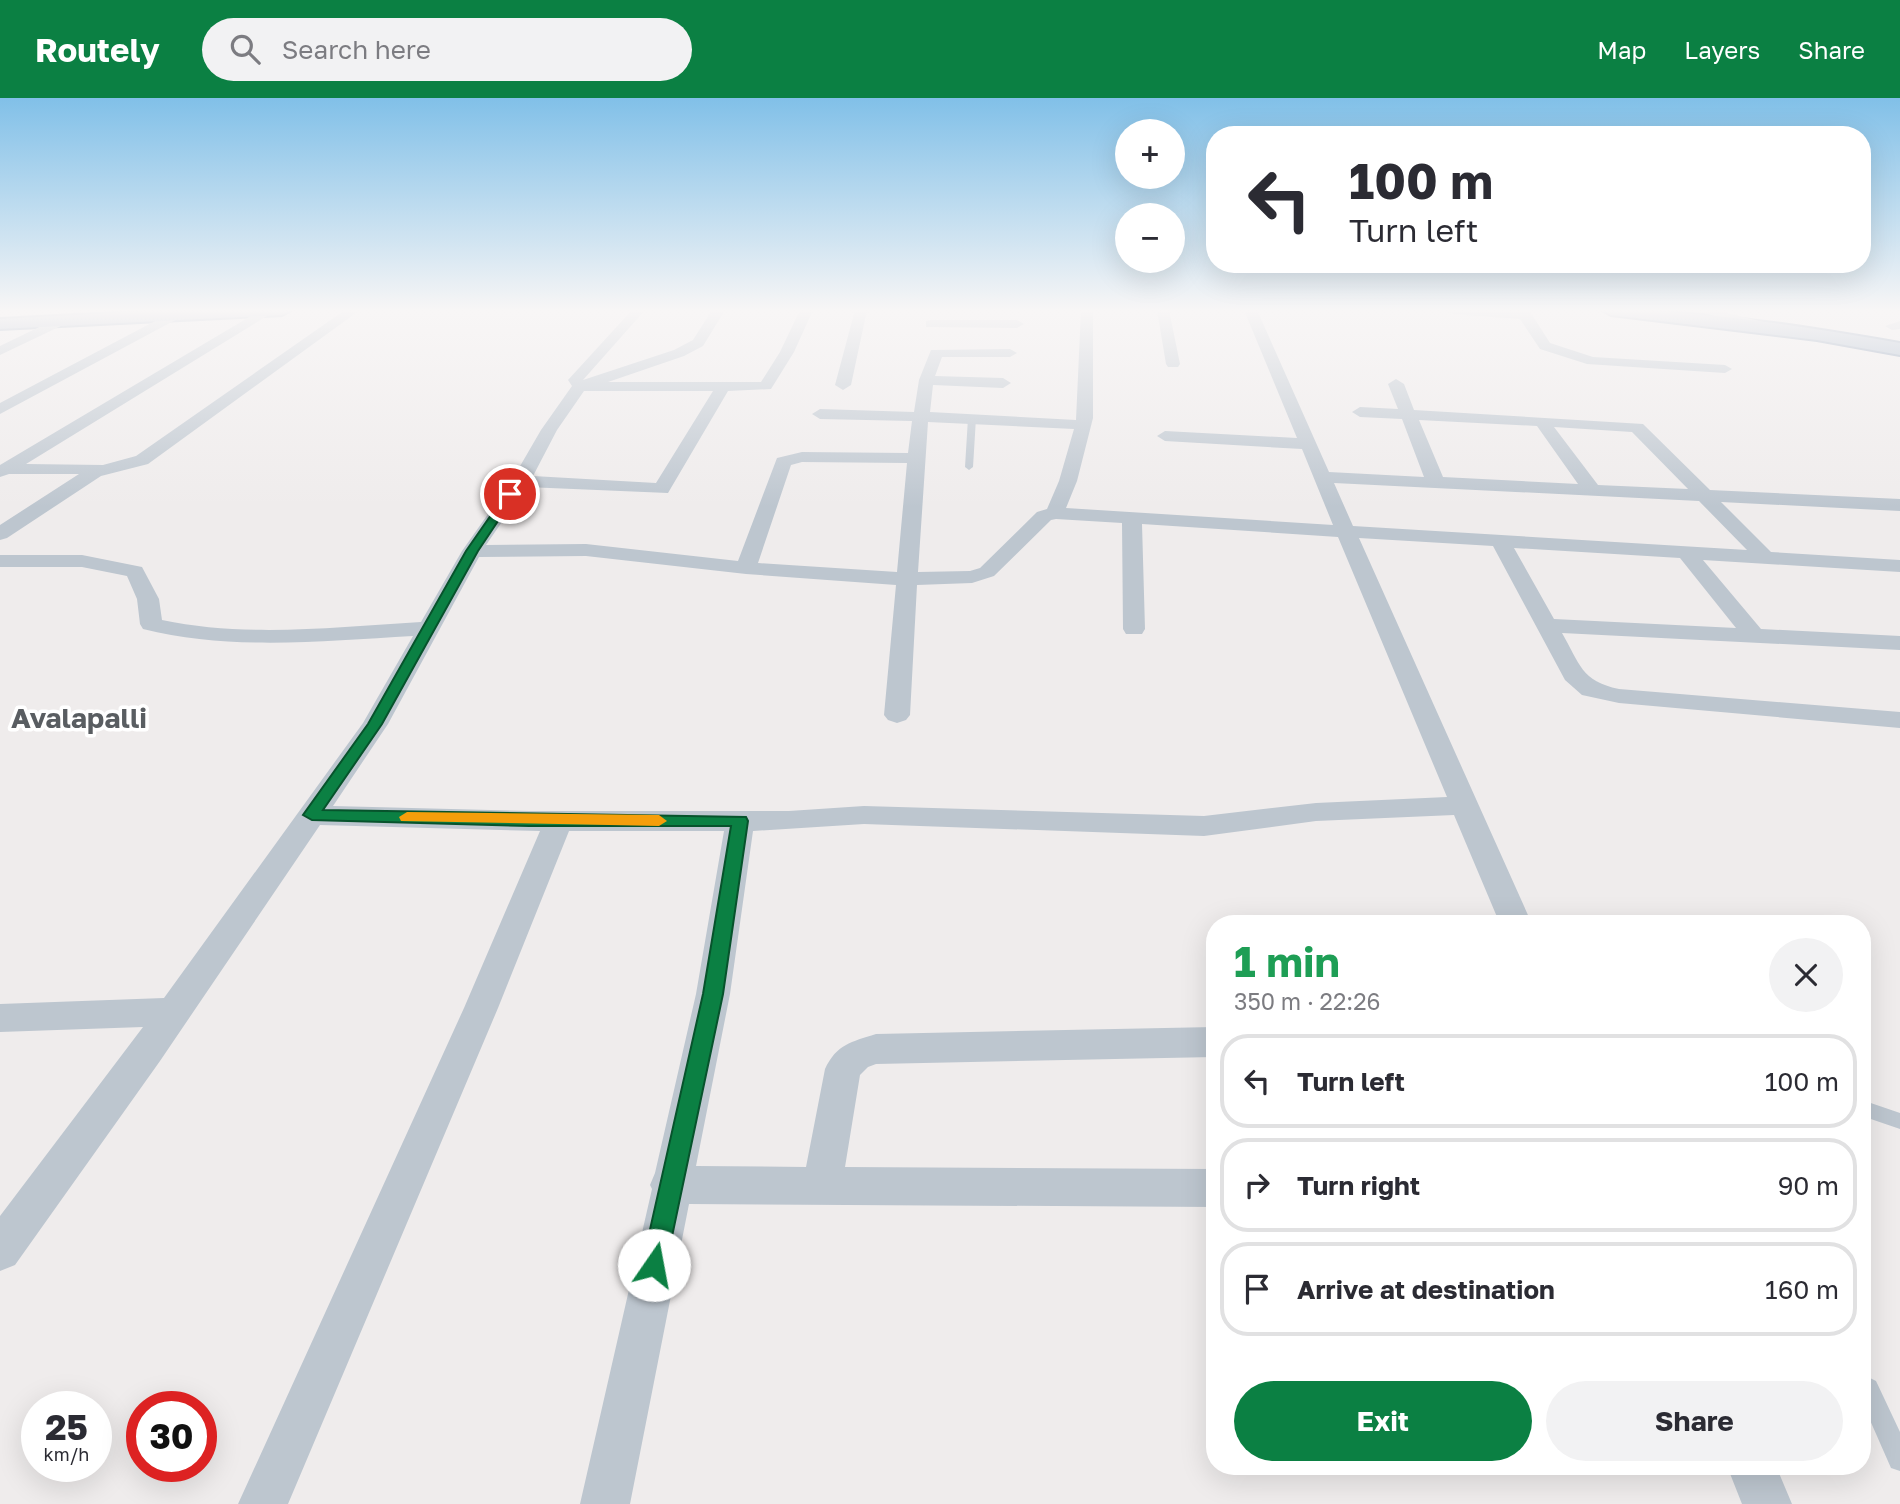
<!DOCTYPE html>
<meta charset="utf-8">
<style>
:root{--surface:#fff;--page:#f2f2f3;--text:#2b2b33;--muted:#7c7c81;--line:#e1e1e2;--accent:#0b8043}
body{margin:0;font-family:"Golos Text",sans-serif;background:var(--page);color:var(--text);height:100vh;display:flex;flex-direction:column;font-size:26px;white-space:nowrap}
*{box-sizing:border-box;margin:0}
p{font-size:23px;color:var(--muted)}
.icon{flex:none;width:38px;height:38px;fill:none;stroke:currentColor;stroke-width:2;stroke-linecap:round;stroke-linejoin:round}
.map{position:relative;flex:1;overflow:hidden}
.sheet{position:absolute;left:1206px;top:817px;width:665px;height:560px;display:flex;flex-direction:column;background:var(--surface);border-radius:28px;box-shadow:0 7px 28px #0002}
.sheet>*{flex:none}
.top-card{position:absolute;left:1206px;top:28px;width:665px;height:147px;border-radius:28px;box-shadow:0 7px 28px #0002;background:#fff;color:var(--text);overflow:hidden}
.fabs{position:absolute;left:1115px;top:21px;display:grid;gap:14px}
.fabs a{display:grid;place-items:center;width:70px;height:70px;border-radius:50%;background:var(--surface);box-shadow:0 7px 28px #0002;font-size:35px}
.speed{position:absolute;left:21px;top:1293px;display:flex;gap:14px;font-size:35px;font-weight:700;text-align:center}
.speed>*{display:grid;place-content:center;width:91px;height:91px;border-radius:50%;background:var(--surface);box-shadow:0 7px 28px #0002;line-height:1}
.speed small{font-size:18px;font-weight:400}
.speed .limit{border:10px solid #d22;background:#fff;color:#111}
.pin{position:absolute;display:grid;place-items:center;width:60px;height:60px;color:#fff;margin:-30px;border:4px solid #fff;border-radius:50%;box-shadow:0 2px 7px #0007}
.me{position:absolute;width:77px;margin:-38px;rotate:12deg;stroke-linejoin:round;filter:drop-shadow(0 0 5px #0008)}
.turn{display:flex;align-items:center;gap:24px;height:147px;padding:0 28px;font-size:32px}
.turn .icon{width:91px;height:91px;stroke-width:2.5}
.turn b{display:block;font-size:49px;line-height:60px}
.round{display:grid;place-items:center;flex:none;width:74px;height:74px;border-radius:37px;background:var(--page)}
.summary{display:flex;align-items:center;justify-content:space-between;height:119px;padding:0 28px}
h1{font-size:42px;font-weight:700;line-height:52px;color:#1e9e55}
.button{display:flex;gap:14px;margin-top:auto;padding:14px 28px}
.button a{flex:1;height:80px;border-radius:42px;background:var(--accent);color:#fff;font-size:28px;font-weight:700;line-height:80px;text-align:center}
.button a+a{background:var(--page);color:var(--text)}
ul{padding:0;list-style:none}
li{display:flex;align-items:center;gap:21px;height:94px;margin:0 14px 10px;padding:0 14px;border:4px solid var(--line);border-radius:28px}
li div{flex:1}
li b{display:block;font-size:26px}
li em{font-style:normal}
header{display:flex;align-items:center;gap:42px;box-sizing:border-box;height:98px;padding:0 35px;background:var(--accent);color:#fff}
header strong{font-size:33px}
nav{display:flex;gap:38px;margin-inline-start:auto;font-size:24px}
.search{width:490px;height:63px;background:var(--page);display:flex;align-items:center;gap:18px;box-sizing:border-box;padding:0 24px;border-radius:38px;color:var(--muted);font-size:26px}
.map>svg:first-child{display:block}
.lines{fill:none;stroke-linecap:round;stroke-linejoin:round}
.trunk-casing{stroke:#7088a7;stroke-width:4}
.service{fill:#bdc6cf;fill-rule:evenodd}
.minor{fill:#bdc6cf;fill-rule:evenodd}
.trunk{fill:#98acc3;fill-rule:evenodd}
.route{fill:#0b8043;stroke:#07532c;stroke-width:2}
.slow{fill:#f59e0b}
.labels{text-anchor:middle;stroke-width:7;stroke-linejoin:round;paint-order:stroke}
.district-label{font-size:28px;font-weight:bold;fill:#595d61;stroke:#fff}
</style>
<header>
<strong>Routely</strong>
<div class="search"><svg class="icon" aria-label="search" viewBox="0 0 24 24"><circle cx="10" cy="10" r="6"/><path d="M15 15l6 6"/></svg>Search here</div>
<nav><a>Map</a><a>Layers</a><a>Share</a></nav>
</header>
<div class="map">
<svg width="1900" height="1406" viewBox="0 0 1900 1406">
<rect width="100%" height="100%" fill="#efecec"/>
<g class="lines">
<!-- trunk casing -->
<g class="trunk-casing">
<path id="trunk" d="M168 212H291L282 217 0 231V221Z
M1602 212C1702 212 1802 228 1900 245V257L1817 242 1611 217Z"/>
</g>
<!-- service -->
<path class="service" d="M972 318 976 320 973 369 969 372 965 369 968 320Z
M1862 1002 1900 1015V1031L1862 1018Z
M1868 1279 1876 1283 1900 1334V1373L1891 1370 1862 1304V1282Z"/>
<!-- minor -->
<path class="minor" d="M261 212 275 213 26 366 103 367 136 358 345 212H360L148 366 101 378 7 440 0 442V427L79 376H9L0 379V367Z
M632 212H645L583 282 674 252 693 242 712 212H725L703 248 684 258 608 284H761L780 254 800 212H813L794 254 771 291 728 293 668 395 526 389 486 447 586 446 738 463 777 360 802 354 908 355 912 323 820 321 812 316 820 311 914 314 919 282 931 252 1010 251 1017 255 1010 259H942L935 278 1003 280 1011 285 1003 290 933 287 930 314 1076 322 1081 212H1093V320L1077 383 1066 410 1333 427 1302 351 1165 343 1157 338 1165 333 1297 340 1244 212H1257L1329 374 1424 379 1402 321 1360 319 1352 314 1360 309 1398 311 1388 286 1396 281 1404 286 1414 312 1643 326 1710 392 1900 401V413L1721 404 1771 454 1900 462V474L1703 462 1761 531 1900 538V552L1562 535C1580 566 1581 583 1619 591L1900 614V630L1619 605 1582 597 1565 582 1493 448 1359 440 1532 826H1500L1454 717 1316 723 1204 738 864 726 753 733 730 896 696 1068 806 1069 825 971C837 946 851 944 876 936L1214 929V959L876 966 868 969 860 977 845 1069 1214 1071V1109L689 1106 630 1406H580L652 1091 650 1087 655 1075 696 896 724 733H569L498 910 288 1406H238L464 910 540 733 320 727 160 963 15 1167 0 1173V1118L143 929 0 934V906L164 900 363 625 413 538C322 543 232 553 143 531L140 526 137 501 127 478 82 469H0V457H82L142 469 159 501 162 522C247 540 335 529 421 524L462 453 512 382 541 332 572 288 568 282ZM584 293H713L656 385 533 378 557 332ZM1419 322 1537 328 1578 386 1443 379ZM928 324 1074 331 1059 383 1047 411 1037 414 980 470 970 473 918 474ZM1554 329 1632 334 1688 391 1598 387ZM802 364 907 365 897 474 758 465 791 367ZM1334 385 1699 403 1747 452 1353 428ZM1056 421 1122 425 1123 531 1126 536H1142L1145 531 1142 426 1338 439 1447 699 1316 705 1204 718 864 708 789 713H529L333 708 388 626 479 459 586 458 746 476 896 487 884 617 888 622 897 625 906 622 910 617 917 487 972 485 994 478 1051 422ZM1514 450 1680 460 1736 530 1554 521Z
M855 212H867L851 287 843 292 835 287Z
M1157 212H1169L1180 266 1178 269H1168L1166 266Z
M1447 212H1529L1550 245 1593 259 1725 267 1732 271 1725 275 1587 266 1540 251 1520 221 1453 216Z
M1694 212H1716L1774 227 1776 230 1769 234Z
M174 213 180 217 179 220 0 316V305Z
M60 219 67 223 65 226 0 257V248Z
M931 222H1017L1024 226 1017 230 926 229V223Z
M1900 223V231L1892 232 1885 228Z
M1727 1368H1776L1792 1406H1742Z"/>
<!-- trunk -->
<use href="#trunk" class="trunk"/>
</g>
<!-- sky -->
<linearGradient id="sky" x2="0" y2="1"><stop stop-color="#81c0e8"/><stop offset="0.52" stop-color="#f8f6f6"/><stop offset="1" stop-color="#f8f6f6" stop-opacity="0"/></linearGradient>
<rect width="1900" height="409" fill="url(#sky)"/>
<!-- route -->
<path class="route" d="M510 393 516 396 478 453 382 626 323 712 746 719 748 723 723 896 666 1167 663 1175 654 1179 646 1175 642 1167 703 896 731 728H529L312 722 303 717 368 626 466 453 507 394Z"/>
<!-- slow -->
<path class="slow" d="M407 714 659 717 667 723 659 728 401 723 399 719Z"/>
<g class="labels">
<!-- district labels -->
<g class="district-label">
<text x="79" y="630">Avalapalli</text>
</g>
</g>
</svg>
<div class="fabs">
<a>+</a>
<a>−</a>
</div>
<div class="speed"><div>25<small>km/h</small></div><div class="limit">30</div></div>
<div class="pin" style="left:510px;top:396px;background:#d93025"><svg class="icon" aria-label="arrive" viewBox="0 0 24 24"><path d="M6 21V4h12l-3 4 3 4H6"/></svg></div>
<svg class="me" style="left:654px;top:1167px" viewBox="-20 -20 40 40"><circle r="19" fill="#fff"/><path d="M0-13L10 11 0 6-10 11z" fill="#0b8043"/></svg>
<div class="top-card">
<div class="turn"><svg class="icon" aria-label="left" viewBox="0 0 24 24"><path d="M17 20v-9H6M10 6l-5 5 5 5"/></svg><div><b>100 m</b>Turn left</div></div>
</div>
<section class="sheet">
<div class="summary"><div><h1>1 min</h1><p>350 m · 22:26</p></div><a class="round"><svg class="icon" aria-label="close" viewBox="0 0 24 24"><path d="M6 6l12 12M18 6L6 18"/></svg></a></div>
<ul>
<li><svg class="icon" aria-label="left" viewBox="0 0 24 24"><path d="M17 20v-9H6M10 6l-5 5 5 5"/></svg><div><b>Turn left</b></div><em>100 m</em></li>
<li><svg class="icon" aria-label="right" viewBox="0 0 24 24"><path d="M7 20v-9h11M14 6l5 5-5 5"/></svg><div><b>Turn right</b></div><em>90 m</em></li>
<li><svg class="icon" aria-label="arrive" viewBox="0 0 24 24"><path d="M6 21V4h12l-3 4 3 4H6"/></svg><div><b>Arrive at destination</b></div><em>160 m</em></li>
</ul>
<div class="button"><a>Exit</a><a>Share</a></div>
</section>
</div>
